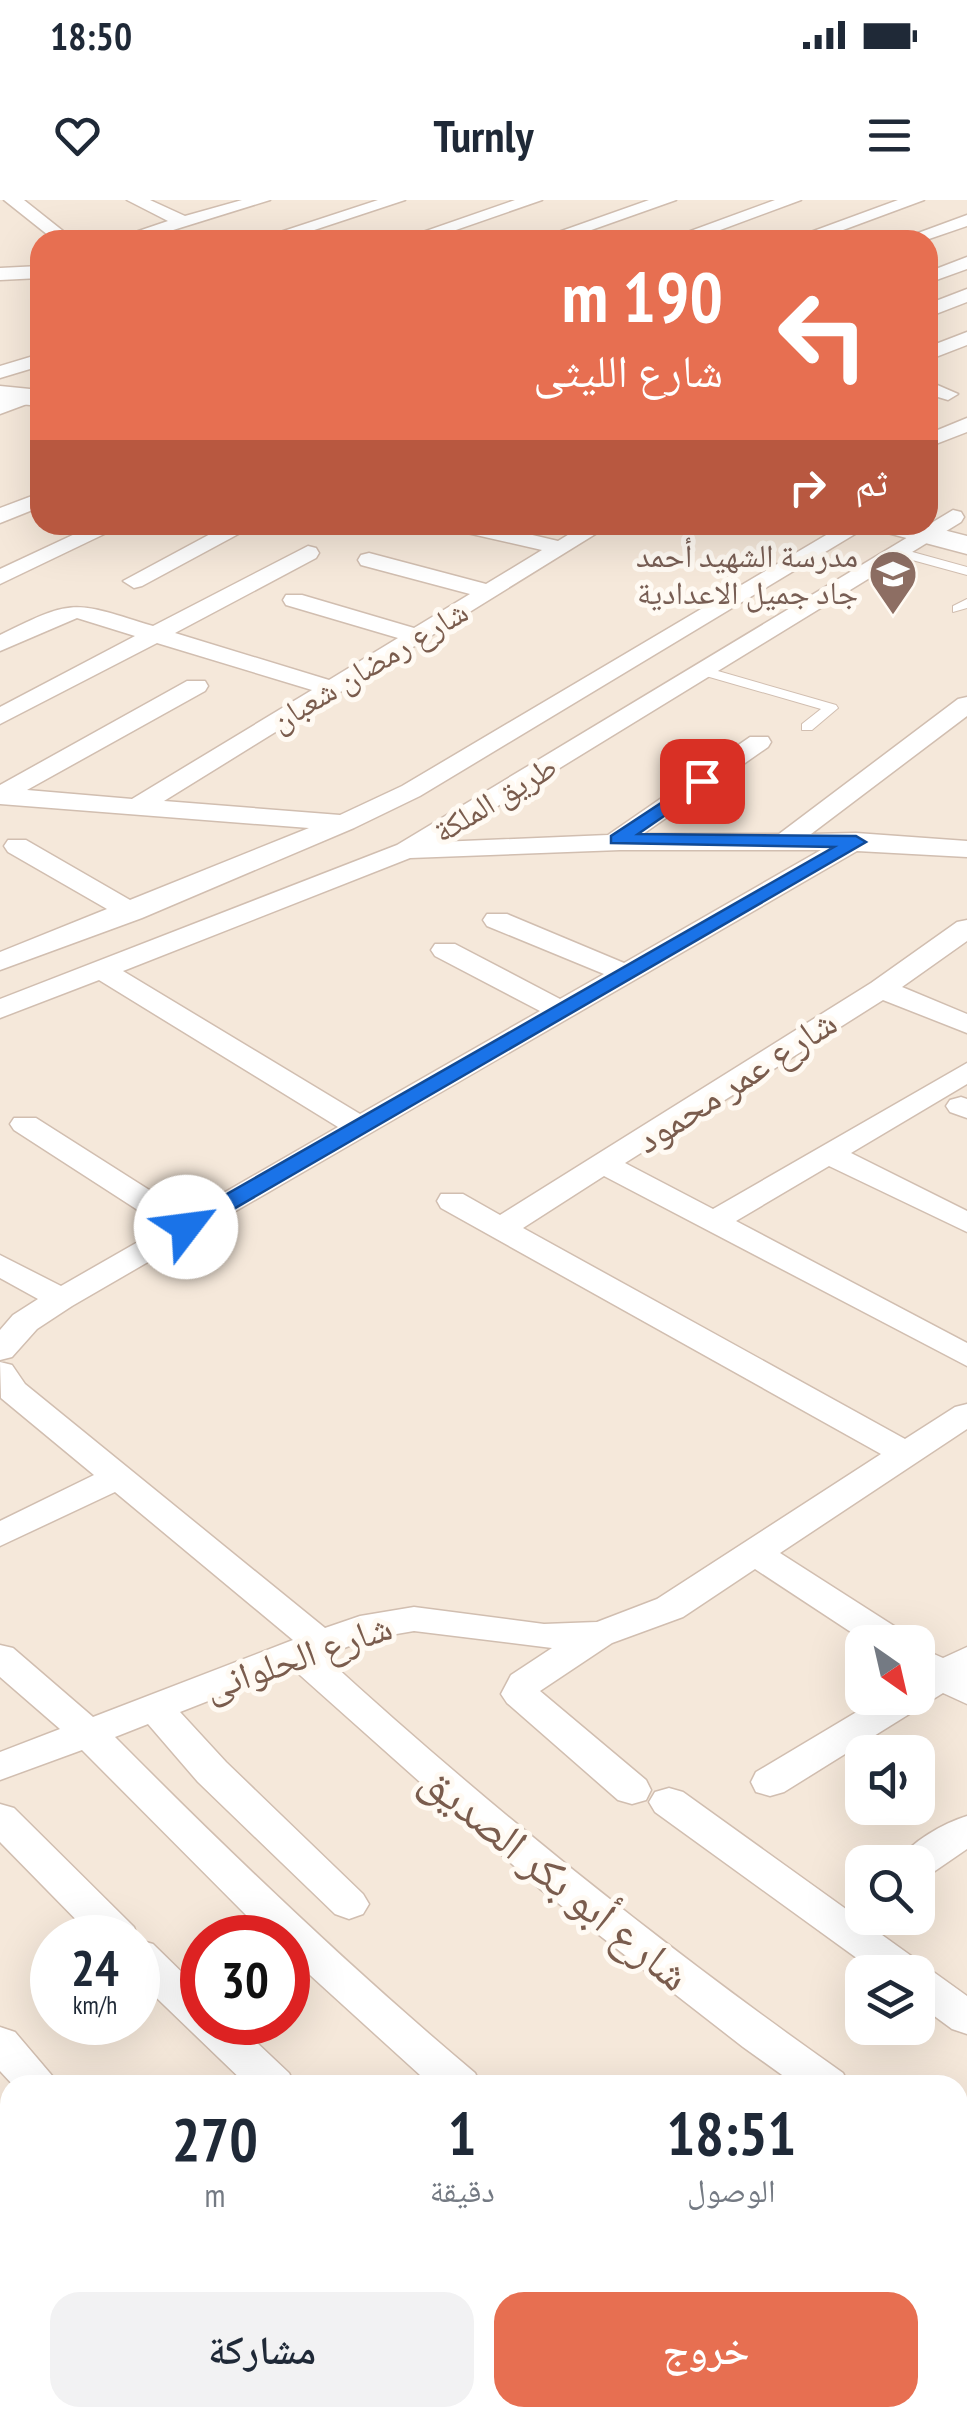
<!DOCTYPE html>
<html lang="ar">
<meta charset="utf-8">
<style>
:root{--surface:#fff;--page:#f2f2f3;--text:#1f2937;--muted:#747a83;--accent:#e76f51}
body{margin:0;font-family:"PT Sans Narrow","Noto Naskh Arabic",sans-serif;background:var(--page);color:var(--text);direction:rtl;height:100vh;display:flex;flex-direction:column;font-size:38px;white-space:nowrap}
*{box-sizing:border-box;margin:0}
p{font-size:32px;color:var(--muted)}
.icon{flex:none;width:55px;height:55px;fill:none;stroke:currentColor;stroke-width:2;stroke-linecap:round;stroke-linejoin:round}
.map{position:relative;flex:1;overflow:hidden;direction:ltr}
.drawer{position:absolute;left:0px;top:1875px;width:968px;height:352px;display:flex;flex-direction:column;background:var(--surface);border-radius:30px 30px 0 0;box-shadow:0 10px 40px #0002;direction:rtl}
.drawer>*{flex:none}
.banner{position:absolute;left:30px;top:30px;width:908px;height:305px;border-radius:30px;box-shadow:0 10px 40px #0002;direction:rtl;background:#e76f51;color:#fff;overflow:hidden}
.needle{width:65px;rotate:146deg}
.tools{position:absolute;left:845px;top:1425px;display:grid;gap:20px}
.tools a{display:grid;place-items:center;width:90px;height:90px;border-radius:20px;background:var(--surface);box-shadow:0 10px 40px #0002;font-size:50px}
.speed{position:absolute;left:30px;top:1715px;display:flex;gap:20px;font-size:50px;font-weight:700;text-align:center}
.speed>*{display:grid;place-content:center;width:130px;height:130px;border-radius:50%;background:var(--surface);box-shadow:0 10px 40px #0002;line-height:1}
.speed small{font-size:25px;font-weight:400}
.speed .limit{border:15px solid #d22;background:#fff;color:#111}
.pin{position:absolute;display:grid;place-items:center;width:85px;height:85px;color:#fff;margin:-42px;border-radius:20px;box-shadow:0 5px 15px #0006}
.me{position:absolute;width:110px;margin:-55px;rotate:60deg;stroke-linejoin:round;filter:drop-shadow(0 0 8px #0008)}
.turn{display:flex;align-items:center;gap:35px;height:210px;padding:0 50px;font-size:45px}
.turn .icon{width:130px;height:130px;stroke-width:2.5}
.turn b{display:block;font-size:70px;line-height:85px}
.then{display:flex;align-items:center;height:95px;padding:0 50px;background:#0003;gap:20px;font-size:38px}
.eta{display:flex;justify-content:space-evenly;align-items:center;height:170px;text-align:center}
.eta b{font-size:60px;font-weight:600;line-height:70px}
.primary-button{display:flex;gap:20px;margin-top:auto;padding:20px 50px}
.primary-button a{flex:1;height:115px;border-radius:30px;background:var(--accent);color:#fff;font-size:40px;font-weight:600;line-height:115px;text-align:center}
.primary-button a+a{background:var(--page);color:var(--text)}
.status{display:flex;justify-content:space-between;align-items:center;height:70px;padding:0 50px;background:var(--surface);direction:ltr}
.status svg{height:28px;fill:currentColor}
header{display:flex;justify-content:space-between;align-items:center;height:130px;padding:0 50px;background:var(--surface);font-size:45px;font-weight:600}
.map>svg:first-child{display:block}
.residential{fill:#f5e8da;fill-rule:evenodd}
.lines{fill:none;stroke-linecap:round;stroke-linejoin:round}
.service-casing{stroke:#d1beb0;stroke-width:2}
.minor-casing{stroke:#d1beb0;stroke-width:3}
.tertiary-casing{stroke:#d1beb0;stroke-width:3}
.service{fill:#fff;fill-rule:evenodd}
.minor{fill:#fff;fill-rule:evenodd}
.tertiary{fill:#fff;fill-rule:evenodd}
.route{fill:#1a73e8;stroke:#114b97;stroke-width:2.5}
.labels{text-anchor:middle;stroke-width:10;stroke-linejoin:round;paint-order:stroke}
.far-education-label{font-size:32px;fill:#785e54;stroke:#fffaf3;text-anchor:end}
.far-street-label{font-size:32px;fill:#7a5c4d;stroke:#fffaf3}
.street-label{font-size:38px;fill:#7a5c4d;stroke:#fffaf3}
.near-street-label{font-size:45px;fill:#7a5c4d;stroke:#fffaf3}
</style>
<div class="status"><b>18:50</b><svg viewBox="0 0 49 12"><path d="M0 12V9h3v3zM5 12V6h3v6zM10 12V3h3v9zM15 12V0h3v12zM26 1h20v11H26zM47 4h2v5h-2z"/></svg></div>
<header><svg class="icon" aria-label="menu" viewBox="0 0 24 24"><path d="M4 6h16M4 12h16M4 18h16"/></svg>Turnly<svg class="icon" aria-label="heart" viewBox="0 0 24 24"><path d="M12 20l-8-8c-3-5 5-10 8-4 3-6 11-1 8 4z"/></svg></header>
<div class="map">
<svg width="967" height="2226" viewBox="0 0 967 2226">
<rect width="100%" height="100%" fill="#fdf6ec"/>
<!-- residential -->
<path class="residential" d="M0 0H967V2226H0ZM40 40H928V325H40ZM862 1442H918V1498H862ZM862 1552H918V1608H862ZM862 1662H918V1718H862ZM52 1738H138V1822H52ZM202 1738H288V1822H202ZM862 1772H918V1828H862ZM10 1885H958V2218H10Z"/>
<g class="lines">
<!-- service casing -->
<g class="service-casing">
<path id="service" d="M898 348 967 367V375L894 355V349Z
M967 399V408L953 412V406Z
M704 467 836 505 838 508 812 530H802V524L821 509 699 474 698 471Z"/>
</g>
<!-- minor casing -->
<g class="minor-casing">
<path id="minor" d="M4 0H24L63 31 60 35H48Z
M127 0H150L185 16 242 0H270L141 40H112L168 21Z
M378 0H405L284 40H256Z
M515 0H542L427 40H400Z
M649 0H676L563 40H536Z
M775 0H801L693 40H666Z
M898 0H924L816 40H789Z
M967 15V26L926 40H899Z
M967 57V69L928 83V72Z
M40 66V78L0 80V68Z
M967 89V102L928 117V104Z
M967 132V145L928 160V147Z
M40 154V166L0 178V166Z
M928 181 958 194 948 200 928 194Z
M28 191 38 197 35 201 0 214V201Z
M967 218V232L928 247V234Z
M40 293V307L0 323V308Z
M953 310 961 312 964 317 961 322 439 642 608 635 750 537H768L771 542 768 547 643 634H779L958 499 967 497V516L811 634 856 633 967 641V657L857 651 72 1106 37 1129 12 1157 0 1160V1130L13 1115 38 1099 0 1078V1055L61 1086 164 1027 14 930 10 924 14 918H36L187 1014 338 927 99 780 0 818V799L397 645ZM620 650H821L624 763 507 714H487L483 720 487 726 604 774 560 799 455 744H435L431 750 435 756 540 811 360 914 123 771 410 658Z
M94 325H123L0 384V369Z
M227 325H255L142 386 134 388 123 381Z
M451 325H490L558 341 584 325H610L164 601 340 615 402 586 843 325H870L420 596 354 628 142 718 0 770V752L107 709 8 652 4 646 8 640H26L130 700 309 628 0 604V585L187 481H205L208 486 205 491 27 590 132 599 312 490 157 443 0 524V507L135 436 77 418 0 451V435C76 397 74 402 153 426L308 346 316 348 319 353 316 358 175 433 329 480 398 438 286 405 283 400 286 395H302L414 428 470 394 361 365 358 360 361 355 369 353 486 384 542 350 454 330Z
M967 720V741L902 787 967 814V833L883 800 625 963 713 1009 967 863V884L851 953 967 1011V1032L829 966 736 1021 967 1143V1166L604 976 523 1028 905 1239 955 1207 967 1204V1229L780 1353 905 1433 910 1442H866L755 1369 683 1417 612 1443 540 1491 646 1580 651 1590 646 1600 632 1604 618 1600 507 1503 501 1494 511 1475 552 1448 414 1431 367 1439 324 1456C488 1606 661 1745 843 1873L849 1885H796L743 1847 540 1689 292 1468 180 1512 226 1562 363 1694 369 1704 363 1714 349 1719 335 1714 198 1582 148 1524 115 1537C231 1654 349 1767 475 1873L481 1885H431L288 1755V1738H269L82 1550 0 1580V1552L60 1529 0 1477V1445L13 1448 93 1517 293 1440 115 1292 0 1346V1321L94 1275 1 1198 0 1162 12 1165 25 1184 325 1428 360 1416 414 1407 544 1424 597 1422 657 1399 881 1254 441 1008 437 1001 441 994H463L500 1015 871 783 957 722Z
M961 897 967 899V918L950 912 946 906 950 900Z
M918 1447 943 1458 967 1447V1504L943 1493 784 1592 770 1596 756 1592 751 1582 756 1572 880 1498H918Z
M669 1588 683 1592 967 1796V1834L952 1829 918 1804V1772H876L655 1612 649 1602 655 1592Z
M0 1604 14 1608 134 1727 139 1740 153 1744 202 1792V1822H235L289 1873 295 1885H247L138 1780V1738H94L0 1642Z
M967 1616V1649L932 1673 918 1677V1662H898C910 1642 944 1623 967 1616Z
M0 1827 15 1832 60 1885H13L0 1871Z
M967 1904V1941L958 1944V1907Z
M10 2043V2083L0 2087V2047Z
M125 2218H181L177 2226H121Z
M319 2218H371L375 2226H323Z
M538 2218H591L587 2226H534Z"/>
</g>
<!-- tertiary casing -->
<g class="tertiary-casing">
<path id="tertiary" d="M0 186 40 190V206L0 202Z
M876 325H924L967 336V354L880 331Z"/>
</g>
<!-- service -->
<use href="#service" class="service"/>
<!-- minor -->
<use href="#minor" class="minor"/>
<!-- tertiary -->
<use href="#tertiary" class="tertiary"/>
</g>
<!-- route -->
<path class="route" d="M702 576 711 581 709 585 638 634 856 636 866 642 194 1032H178L175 1027 178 1022 834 647 611 643V636Z"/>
<!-- icons -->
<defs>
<g id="school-pin" transform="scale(2.5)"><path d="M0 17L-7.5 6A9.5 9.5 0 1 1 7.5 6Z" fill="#8d6e63" stroke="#fffaf3"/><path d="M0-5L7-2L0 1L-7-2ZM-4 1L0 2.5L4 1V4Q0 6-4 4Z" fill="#fff"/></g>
</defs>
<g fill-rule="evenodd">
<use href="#school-pin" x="893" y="374"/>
</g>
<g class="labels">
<!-- far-education labels -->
<g class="far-education-label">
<text x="858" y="367">مدرسة الشهيد أحمد<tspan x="858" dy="37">جاد جميل الاعدادية</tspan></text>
</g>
<!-- far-street labels -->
<g class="far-street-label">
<text transform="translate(369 466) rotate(-31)" y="11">شارع رمضان شعبان</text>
<text transform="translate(495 599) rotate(-31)" y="11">طريق الملكة</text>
</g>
<!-- street labels -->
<g class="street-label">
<text transform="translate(736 881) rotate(-33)" y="13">شارع عمر محمود</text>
<text transform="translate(298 1457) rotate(-19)" y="13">شارع الحلوانى</text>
</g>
<!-- near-street labels -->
<g class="near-street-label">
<text transform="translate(556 1677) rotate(39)" y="16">شارع أبو بكر الصديق</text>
</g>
</g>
</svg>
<div class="tools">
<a><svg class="needle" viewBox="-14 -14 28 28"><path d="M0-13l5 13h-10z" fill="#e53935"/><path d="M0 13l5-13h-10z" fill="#747a83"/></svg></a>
<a><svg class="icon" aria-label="sound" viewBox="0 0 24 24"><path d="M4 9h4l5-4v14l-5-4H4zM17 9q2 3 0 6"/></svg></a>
<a><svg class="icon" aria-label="search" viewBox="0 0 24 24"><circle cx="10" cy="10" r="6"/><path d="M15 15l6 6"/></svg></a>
<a><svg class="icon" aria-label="layers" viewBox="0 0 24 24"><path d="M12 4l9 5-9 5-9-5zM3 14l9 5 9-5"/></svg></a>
</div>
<div class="speed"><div>24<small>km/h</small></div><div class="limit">30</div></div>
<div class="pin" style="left:702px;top:581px;background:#d93025"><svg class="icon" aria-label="arrive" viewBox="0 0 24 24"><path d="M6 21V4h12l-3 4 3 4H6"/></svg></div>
<svg class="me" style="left:186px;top:1027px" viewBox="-20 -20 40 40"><circle r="19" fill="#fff"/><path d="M0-13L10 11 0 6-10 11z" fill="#1a73e8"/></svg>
<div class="banner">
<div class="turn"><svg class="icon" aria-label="left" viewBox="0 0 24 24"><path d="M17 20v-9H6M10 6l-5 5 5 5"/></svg><div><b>190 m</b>شارع الليثى</div></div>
<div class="then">ثم<svg class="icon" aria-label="right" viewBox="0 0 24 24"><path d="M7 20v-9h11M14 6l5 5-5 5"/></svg></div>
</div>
<section class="drawer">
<div class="eta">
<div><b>18:51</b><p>الوصول</p></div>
<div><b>1</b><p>دقيقة</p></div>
<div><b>270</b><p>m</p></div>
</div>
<div class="primary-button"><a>خروج</a><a>مشاركة</a></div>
</section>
</div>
